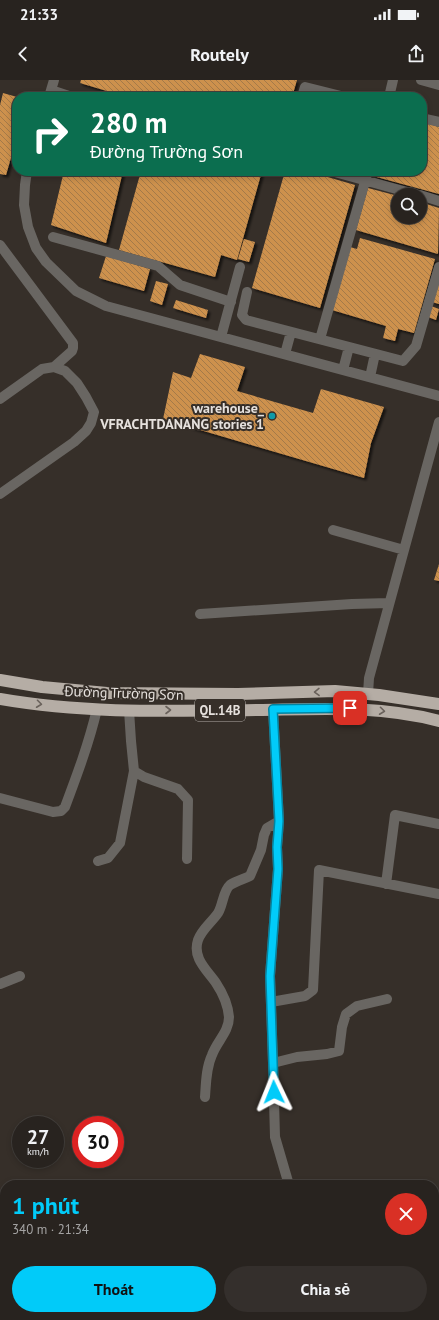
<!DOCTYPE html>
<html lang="vi">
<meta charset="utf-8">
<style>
:root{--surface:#28231f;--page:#342f2c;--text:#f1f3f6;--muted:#a5a4a4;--line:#44403d;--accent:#01cbf9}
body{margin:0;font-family:"PT Sans",sans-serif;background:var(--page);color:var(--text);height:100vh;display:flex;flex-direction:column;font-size:15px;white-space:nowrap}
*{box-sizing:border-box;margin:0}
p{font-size:13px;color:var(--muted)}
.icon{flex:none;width:22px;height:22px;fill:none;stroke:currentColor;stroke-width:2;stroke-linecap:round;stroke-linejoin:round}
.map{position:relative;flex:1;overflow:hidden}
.drawer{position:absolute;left:0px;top:1100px;width:439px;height:140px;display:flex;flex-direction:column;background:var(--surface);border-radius:16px 16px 0 0;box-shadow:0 2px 6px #0003,0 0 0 1px var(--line)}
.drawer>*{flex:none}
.top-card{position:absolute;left:12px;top:12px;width:415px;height:84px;border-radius:16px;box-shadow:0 2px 6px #0003,0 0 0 1px var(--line);background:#0b6e4f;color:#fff;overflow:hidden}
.tools{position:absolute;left:391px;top:108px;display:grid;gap:8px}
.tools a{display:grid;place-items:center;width:36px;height:36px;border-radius:50%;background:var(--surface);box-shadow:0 2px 6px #0003,0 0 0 1px var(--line);font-size:20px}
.speed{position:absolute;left:12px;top:1036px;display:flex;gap:8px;font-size:20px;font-weight:700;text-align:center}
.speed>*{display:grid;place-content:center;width:52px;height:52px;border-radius:50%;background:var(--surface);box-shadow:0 2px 6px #0003,0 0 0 1px var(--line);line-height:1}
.speed small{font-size:10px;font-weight:400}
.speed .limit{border:6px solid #d22;background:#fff;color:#111}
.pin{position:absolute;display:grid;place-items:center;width:34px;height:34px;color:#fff;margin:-17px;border-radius:8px;box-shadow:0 2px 6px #0006}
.me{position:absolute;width:44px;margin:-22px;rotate:358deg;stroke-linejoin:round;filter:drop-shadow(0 0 3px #0008)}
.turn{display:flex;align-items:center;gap:14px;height:84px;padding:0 12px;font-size:18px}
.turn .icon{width:52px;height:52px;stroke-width:2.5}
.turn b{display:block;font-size:28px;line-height:34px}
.round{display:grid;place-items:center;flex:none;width:42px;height:42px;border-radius:21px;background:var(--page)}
.head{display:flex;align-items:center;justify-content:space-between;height:68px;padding:0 12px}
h1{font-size:24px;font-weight:800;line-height:30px;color:var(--accent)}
.button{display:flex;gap:8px;margin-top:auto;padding:8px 12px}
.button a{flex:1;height:46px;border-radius:24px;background:var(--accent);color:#111;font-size:16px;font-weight:800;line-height:46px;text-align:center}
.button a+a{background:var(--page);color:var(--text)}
.status{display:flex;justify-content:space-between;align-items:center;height:28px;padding:0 20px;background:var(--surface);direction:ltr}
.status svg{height:11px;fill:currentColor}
header{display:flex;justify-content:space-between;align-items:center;height:52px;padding:0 12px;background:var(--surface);font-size:18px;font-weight:800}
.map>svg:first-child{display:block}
.building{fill:url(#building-back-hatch);filter:url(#shadow)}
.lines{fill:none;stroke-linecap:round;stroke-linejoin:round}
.path{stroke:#8d8782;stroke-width:1.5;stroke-dasharray:3 3;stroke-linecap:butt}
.minor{stroke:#696662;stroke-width:10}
.highway{stroke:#b5ada5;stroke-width:12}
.oneway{stroke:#69615b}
.route-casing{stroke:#0184a2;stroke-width:10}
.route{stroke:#01cbf9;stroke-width:7}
.culture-dot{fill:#0f9aa8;stroke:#362f29;stroke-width:1.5}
.labels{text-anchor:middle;stroke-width:4;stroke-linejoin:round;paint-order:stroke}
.shield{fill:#362f29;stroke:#b1aca7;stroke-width:1}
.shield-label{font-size:13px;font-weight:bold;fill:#e6e1dd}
.poi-label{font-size:14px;font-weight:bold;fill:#e6e1dd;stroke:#362f29;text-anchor:end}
.street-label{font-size:14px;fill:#e6e1dd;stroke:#362f29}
</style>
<div class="status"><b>21:33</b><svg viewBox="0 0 49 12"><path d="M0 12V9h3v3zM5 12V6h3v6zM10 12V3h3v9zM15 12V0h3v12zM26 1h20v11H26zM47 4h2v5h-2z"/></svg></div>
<header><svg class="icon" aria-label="back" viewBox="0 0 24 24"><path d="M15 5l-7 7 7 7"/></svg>Routely<svg class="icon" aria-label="share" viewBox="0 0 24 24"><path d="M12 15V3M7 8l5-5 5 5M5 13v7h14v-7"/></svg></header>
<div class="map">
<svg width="439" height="1240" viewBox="0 0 439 1240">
<defs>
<pattern id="building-back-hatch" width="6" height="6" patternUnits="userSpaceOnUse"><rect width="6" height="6" fill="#cd914e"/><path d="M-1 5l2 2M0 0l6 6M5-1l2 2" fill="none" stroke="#a47a4a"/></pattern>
<filter id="shadow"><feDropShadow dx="2.5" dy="2.5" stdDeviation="1" flood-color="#0009"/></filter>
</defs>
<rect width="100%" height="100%" fill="#362f29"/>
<!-- building -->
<path class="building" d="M81 0H297L292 17H127L80 3Z
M310 11 330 17H308Z
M3 13 17 17V57L6 95 0 94V25Z
M422 42 439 47V114L373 96 374 91H422Z
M64 91H123L106 163 51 145Z
M141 91H262L237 180 221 175 215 197 119 170Z
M285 91H307L355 105 320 228 252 208Z
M368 108 398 116V137H420V122L439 128 438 174 356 150Z
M360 158 435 179 414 253 398 249 395 261 383 258 386 246 332 230 350 167 357 169Z
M244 159 255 162 249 182 238 179Z
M106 176 150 189 144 211 99 198Z
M156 201 168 204 162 225 150 221Z
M439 203V224L432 222Z
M176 220 208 230 206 238 173 228Z
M431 226 439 229 436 240 428 237Z
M200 274 245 287 237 311 313 333 321 309 384 327 371 363 364 398 163 339 173 292 191 298Z
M439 484V501L434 500Z"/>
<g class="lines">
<!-- path -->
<path class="path" d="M0 1229 5 1226"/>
<!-- minor -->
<path class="minor" d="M421 0 439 5
M51 10 72 17
M49 17 54 0
M302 17 305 7 345 17
M389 17 393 0
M422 38 439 42
M27 91 25 105 24 125 28 147 36 168 46 182 76 211 106 226 439 316
M331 91 418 115
M420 115 439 121
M53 157 158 186 180 205 231 222
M0 165 73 263V268L72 271 54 287
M247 212 242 235 246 240 403 281 416 266 439 187
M221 257 240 187
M320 259 368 91
M285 274 291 252
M343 290 349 267
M370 297 375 274
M0 319 42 289 54 287 65 291 77 303 86 317 94 332 91 343 86 351 74 362 0 414
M333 450 404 470
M200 534 352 524 389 523
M368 614 369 598 439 342
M273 629 279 741 277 767 278 789 270 896 273 983 275 1057 289 1105
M129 630 131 661 134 691 144 697 178 709 188 720 187 779
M0 718 53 732 61 731 65 727C77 695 89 663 97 629
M98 781 108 778 120 763 134 691
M386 804 395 735 439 744
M0 904 20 896
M271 922 305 916 313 910 319 790 439 814
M273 983 297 977 327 974 339 971 342 947 346 934 357 926 387 919
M205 1017C206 1003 206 988 212 975 217 961 229 952 229 937 228 925 222 912 216 903 207 890 192 878 198 860 202 849 212 842 218 833 223 825 223 811 230 805 236 801 244 799 250 796L261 770 264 755 267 748 279 741
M186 1235 188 1240
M319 1235 321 1240
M342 1235H347L356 1240
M252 1240V1235"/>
<!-- highway -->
<path class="highway" d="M0 600 42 607 107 613 238 614 335 611 379 615 439 624
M0 619C85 634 172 631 258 630 319 629 378 625 439 641"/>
</g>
<!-- one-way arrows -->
<defs><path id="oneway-chevron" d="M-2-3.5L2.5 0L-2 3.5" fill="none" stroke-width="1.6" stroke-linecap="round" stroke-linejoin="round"/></defs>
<g class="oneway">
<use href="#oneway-chevron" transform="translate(317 612) rotate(179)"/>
<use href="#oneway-chevron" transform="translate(39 624) rotate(7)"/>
<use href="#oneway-chevron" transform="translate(168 630)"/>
<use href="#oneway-chevron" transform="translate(382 631) rotate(7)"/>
</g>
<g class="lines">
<!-- route casing -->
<g class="route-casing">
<path id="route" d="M274 1012 270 896 278 789 277 767 279 741 273 629 350 628"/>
</g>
<!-- route -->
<use href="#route" class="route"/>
</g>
<!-- markers -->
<circle class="culture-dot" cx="272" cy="336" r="4"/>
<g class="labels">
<!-- shield labels -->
<rect class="shield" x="195" y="619" width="50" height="22" rx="3"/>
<g class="shield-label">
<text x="220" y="635">QL.14B</text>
</g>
<!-- poi labels -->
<g class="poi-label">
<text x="264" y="333">warehouse_<tspan x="264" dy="16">VFRACHTDANANG stories 1</tspan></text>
</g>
<!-- street labels -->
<g class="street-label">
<text transform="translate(124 613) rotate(2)" y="5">Đường Trường Sơn</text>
</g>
</g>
</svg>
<div class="tools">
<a><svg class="icon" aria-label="search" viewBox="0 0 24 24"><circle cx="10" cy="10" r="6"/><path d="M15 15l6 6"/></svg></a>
</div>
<div class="speed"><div>27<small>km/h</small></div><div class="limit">30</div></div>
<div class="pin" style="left:350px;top:628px;background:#d93025"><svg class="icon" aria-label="arrive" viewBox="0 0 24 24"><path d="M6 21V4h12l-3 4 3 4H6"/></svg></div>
<svg class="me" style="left:274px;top:1012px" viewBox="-20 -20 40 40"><path d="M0-17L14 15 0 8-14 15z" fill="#01cbf9" stroke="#fff" stroke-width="4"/></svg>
<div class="top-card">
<div class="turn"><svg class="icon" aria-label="right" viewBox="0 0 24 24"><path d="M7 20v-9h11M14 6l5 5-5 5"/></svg><div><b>280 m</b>Đường Trường Sơn</div></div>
</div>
<section class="drawer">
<div class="head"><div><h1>1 phút</h1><p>340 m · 21:34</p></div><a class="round" style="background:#d93025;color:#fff"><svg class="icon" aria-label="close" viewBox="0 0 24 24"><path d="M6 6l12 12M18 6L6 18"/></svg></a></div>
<div class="button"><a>Thoát</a><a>Chia sẻ</a></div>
</section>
</div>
